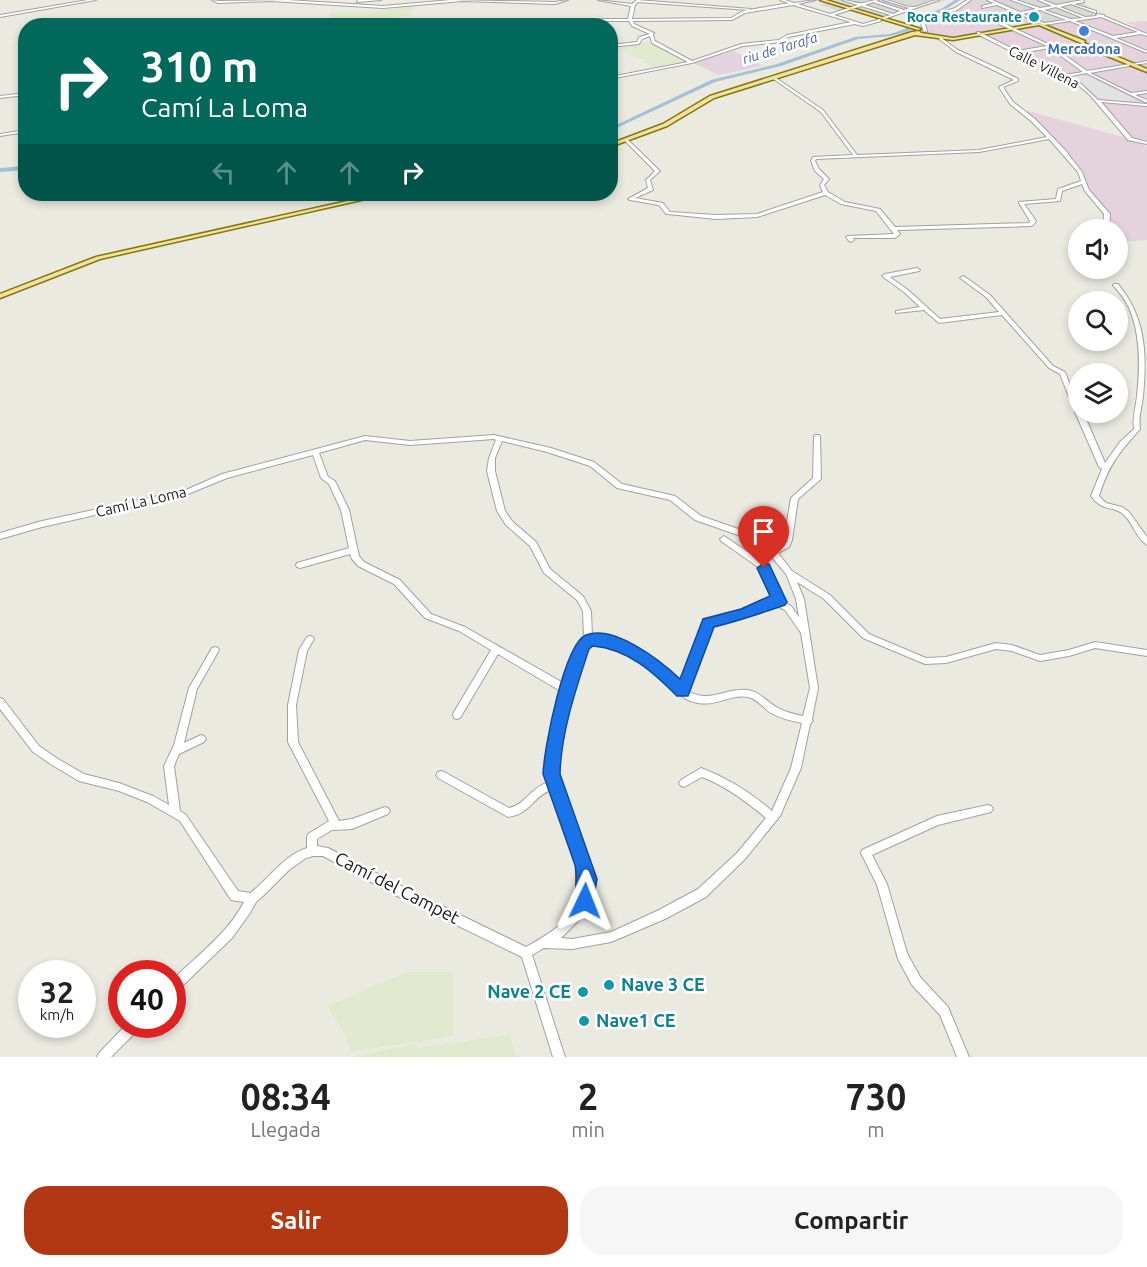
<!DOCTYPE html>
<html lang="es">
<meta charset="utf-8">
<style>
:root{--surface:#fff;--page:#f6f6f6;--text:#222;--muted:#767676;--accent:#b23813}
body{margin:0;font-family:Ubuntu,sans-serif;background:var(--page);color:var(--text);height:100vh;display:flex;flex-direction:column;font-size:22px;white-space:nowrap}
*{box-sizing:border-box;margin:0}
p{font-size:20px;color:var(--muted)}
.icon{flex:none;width:33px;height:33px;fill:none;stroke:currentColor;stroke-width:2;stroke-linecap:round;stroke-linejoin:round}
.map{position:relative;height:1057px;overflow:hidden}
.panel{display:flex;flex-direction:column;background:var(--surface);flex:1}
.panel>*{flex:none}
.top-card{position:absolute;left:18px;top:18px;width:600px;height:183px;border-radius:24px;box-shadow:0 3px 9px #0003;background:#00695c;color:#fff;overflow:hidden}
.tools{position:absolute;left:1068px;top:219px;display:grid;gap:12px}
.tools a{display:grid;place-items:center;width:60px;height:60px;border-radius:50%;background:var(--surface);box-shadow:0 3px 9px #0003;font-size:30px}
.speed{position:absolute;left:18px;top:960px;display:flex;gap:12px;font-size:30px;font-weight:700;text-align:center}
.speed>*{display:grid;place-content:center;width:78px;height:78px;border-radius:50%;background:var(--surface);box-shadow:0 3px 9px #0003;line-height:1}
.speed small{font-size:15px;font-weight:400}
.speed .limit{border:9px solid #d22;background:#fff;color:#111}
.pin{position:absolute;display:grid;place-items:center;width:51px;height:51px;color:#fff;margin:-62px -26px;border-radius:50% 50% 50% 0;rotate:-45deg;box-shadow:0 0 6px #0007}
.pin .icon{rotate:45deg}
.me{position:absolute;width:66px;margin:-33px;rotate:2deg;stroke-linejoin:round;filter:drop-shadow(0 0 4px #0008)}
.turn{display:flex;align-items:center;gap:21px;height:126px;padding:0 24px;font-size:27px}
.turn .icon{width:78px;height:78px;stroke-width:2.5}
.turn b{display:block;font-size:42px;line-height:51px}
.lanes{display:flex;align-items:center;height:57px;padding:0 24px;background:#0003;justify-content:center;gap:30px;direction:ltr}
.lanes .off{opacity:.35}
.eta{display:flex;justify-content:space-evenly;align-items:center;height:102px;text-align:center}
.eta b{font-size:36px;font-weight:600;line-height:42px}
.action{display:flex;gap:12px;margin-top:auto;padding:12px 24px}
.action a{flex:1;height:69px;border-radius:24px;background:var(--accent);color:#fff;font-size:24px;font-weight:600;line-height:69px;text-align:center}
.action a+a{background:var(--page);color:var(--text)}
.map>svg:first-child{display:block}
.residential{fill:#d8d8d7}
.industrial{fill:#e4d3dd}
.farmland{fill:#e0e9cd}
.parking{fill:#e2e2e2}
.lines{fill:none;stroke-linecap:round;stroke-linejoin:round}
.river{fill:#a5bfd5;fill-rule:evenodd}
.minor-casing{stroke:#a1a1a1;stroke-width:2}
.major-casing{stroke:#83780e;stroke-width:3}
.minor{fill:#fff;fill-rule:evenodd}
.major{fill:#f2e29f;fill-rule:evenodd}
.route{fill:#1a73e8;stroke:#114b97;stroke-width:1.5}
.culture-dot{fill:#0f9aa8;stroke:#fff;stroke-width:2}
.shop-dot{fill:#3f7fe0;stroke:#fff;stroke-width:2}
.labels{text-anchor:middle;stroke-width:5;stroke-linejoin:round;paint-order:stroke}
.far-culture-label{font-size:14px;font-weight:bold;fill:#0d838f;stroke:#fff;text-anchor:end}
.far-water-label{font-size:14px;font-style:italic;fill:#5166a0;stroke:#fff}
.far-shop-label{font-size:14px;font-weight:bold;fill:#366cbe;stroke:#fff}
.far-street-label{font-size:14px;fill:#1a1a1a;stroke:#fff}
.street-label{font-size:15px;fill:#1a1a1a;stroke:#fff}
.near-street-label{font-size:18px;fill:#1a1a1a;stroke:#fff}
.near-culture-label{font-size:18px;font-weight:bold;fill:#0d838f;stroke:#fff;text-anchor:start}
</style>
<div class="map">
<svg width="1147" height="1057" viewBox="0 0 1147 1057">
<rect width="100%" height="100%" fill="#ebeae1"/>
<!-- residential -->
<path class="residential" d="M821 0H947L882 19 854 10 846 13 820 5 827 2Z
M975 0H1080L1095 12 1092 17 1041 24 1003 17 1015 22 1008 24 1017 28H1012L991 19 985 13 997 10Z"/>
<!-- industrial -->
<path class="industrial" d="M965 0H975L998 11 987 13 1001 17 992 18 1012 28 1016 27 1007 23 1013 21 1002 16 1018 13 1041 24 1097 16 1128 27 1136 26 1125 22 1147 21V32H1144L1147 34V240L1118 242V230L1106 229 1107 214 1087 190 1080 172 1021 109 1127 138 1083 87 978 33 953 39 929 35 921 31 924 19 951 10Z
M734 51 763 66 719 75 693 63Z"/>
<!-- farmland -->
<path class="farmland" d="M413 6 411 15 377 20 375 18 351 20 376 21 377 23 372 25H325V23L345 21H327L332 11H372Z
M653 42 675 51 691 61 659 69 641 62 645 60 633 56 616 45Z
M407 972H453L454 1036 351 1052 345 1034 327 1006Z
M510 1034 516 1057H351L415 1044 418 1048Z"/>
<!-- parking -->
<path class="parking" d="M1080 75 1090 77 1135 100 1124 102 1100 98 1072 77Z"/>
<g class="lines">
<!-- river -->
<path class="river" d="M955 0H960L943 11 918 19 909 31 890 36 858 39 781 66 715 82 610 131V128L711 80 777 64 855 37 890 34 905 29 916 17 941 9Z
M26 166V170L0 172V168Z"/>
<!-- minor casing -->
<g class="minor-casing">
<path id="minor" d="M88 0H96L0 17V15Z
M212 0 219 1 287 0 383 6 451 0 555 2 568 0 555 4 462 1 383 8 271 1 218 3Z
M358 0H381L357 2Z
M598 0 632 4 637 0 751 9 749 10 638 2 635 5 632 19 731 18 743 11 789 3 780 0H785L794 3 816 0 798 4 830 14 858 5 842 0C849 0 857 4 863 3 869 2 872 0 879 0L876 1 904 10 909 8 883 0C893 0 905 8 914 7 922 6 930 0 939 0L884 19 883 17 891 15 861 6 834 15 863 24 880 19 881 21 863 26 855 24 788 37 780 42 743 46 692 63 610 79V77L688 62 652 43 650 36 642 39 639 44 610 47V45L637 42 639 37 650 34 632 26 629 21H590L535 26H515L590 19H628L631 6ZM873 2 900 11 893 14 865 5ZM793 5 851 22 787 35 779 40 741 44 692 61 655 41 653 35 654 33 634 24 633 21 732 20 745 13Z
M967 0H971L957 10 927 20 925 24 927 31 924 32 921 24 925 18 955 8Z
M987 0H992L1020 12 1036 9 1011 0H1016L1040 8 1052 6 1038 0H1043L1056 5 1083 0 1084 2 1074 4 1096 11V13L1071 4 1060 7 1085 17 1097 16 1096 15 1098 14 1104 15V16L1147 34V36L1141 34 1116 38 1147 51V53L1070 21 1044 25 1019 14 995 19 1052 46 1087 71 1130 64 1129 66 1090 73 1131 93 1147 91V93L1135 95 1147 100V103L1086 73 1067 77 1080 83 1098 100 1147 104V106L1101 102 1132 138 1147 142V144L1128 140 1090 95 1078 85 977 34V32H979L1017 51 1047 46 990 20V18L1016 13 997 5 982 8V6L994 3ZM1056 7 1083 18 1071 19 1044 10ZM1040 10 1066 20 1044 23 1023 14ZM1101 17 1138 32 1113 36 1075 21ZM1050 48 1083 72 1064 75 1020 53Z
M940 37 958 50 999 69 1018 79V81L1003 87 1013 102 1035 119 1065 150 1082 172 1089 190 1110 214 1109 230H1103L1104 214 1085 191 1082 184 1062 191 1060 201 1024 204 1036 221 1033 225 1031 226 897 230 900 234 895 238H853L854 240 851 242 849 241 846 237 847 236 894 234 876 211 841 204 825 195 757 217 716 219 668 214H666L659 205 630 200 628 199 648 188 646 180 655 171 625 141V140L627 139 660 171 650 180 653 190 635 198 663 203 670 212 716 215 757 214 823 192 820 185 824 179 815 171 811 161 813 157 853 155 821 112 772 78V76H773L823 110 857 155 979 150 1047 137 1031 121 1010 104 999 87 1014 80 956 52 939 39ZM1049 139 1078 172 1081 181 1058 189 1056 199 1019 202V203L1030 221 1029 223 895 227 880 209 845 202 828 192 824 185 829 179 819 169 815 161 816 159 979 152Z
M1147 61V63L1134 65 1132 64Z
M26 93V95L0 98V96Z
M26 130V132L0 136V134Z
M917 268 920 270 919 271 890 277 908 290 940 319 999 312 986 297 960 278 963 276 965 277 990 295 1053 366 1065 372 1078 405V412H1083L1105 463 1120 442 1134 429C1132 417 1136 407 1137 396 1140 368 1141 335 1129 308 1125 299 1119 292 1113 285L1114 284H1118C1146 318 1147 354 1143 396 1142 407 1138 417 1140 429 1119 453 1109 464 1099 496L1106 503 1122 507 1129 512 1147 537V545C1136 538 1133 523 1124 515 1113 505 1102 512 1091 496L1102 469 1099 467 1075 412 1060 374 1049 368 1002 315 939 323 924 310 896 313V311L920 307 904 292 882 276 885 274Z
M494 435 551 448 594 462 622 484 675 496 701 516 750 533 772 546 774 549 783 543 784 540 791 498 813 478 814 437 815 435H819L820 437 821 479 798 499 792 540 789 547 778 553 792 571 830 595 869 634 926 658 946 657 996 643 1012 645 1040 655 1069 650 1095 642 1147 650V656L1095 648 1069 656 1040 661 1012 651 996 649 946 663 925 664 863 638 824 599 797 582 804 599 818 688 812 719 813 721 810 724 801 768 780 816 745 859 706 897 665 919 611 942 572 949 544 948 532 955 565 1057H553L522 957 395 895 323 856H313L306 858 289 870 264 895 256 902 250 913 232 938 176 992 172 993V980C197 956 228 933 244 902L231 900 180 821 147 802 119 791 79 781 52 765 33 752 0 709V698L3 699 39 746 58 759 84 774 119 783 153 796 169 805 164 766 174 745 189 688 212 648 215 647 218 648 219 650 197 689 184 743 201 735 204 736 206 739 204 742 179 754 174 766 180 811 186 815 238 891 250 893C270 878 283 856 307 848V837L308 834 329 821 288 742V705L299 650 307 637 310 636 313 637 314 639 307 651 296 705 298 742 339 821 352 819 385 807 388 808 390 811 388 814 352 829 332 830 317 839V846L328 848 403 887 526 947C542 938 563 926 574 910 595 877 562 823 551 790 533 796 531 814 508 817L438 778 436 775 438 772 441 771 444 772 509 808C525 805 531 787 549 782L546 774 547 760 562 692 498 654 460 718 457 719 454 718 453 715 454 712 491 650 459 631 425 618 394 584 358 566 352 559 350 554 300 568 297 567 296 565 297 563 349 548 341 510 329 484 321 478 313 455 227 478 188 494 42 527 0 539V533L42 521 186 490 222 474 365 436 410 441ZM494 439 496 440 489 458 487 471 497 511 506 525 530 546 544 573 577 600 583 611 584 639 578 646 565 684 465 627 431 614 400 580 364 562 359 556 349 510 335 481 328 477 319 453 365 440 410 445ZM502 441 547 452 590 466 617 488 670 500 695 520 744 537 766 550 786 574 796 599 799 617 791 606 784 602 764 563 724 536 720 539 721 541 758 567 775 598 743 610 705 621 681 685C654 657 632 641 592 637L591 611 583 596 550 569 536 542 512 521 505 511 495 471V458ZM775 605 785 610 801 633 810 688 803 716C794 714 785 712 776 707 766 701 760 692 748 690 726 687 710 704 688 691L711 625 748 615ZM590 644C617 646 641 656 661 675 670 684 677 695 688 700 713 711 728 693 748 697 757 699 763 708 771 713 780 718 791 721 802 723L791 768 772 811C751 793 728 778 701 768L681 780 679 783 681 786 684 787 702 777C726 786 747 802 766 818L737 853 698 889 657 911 611 932 572 939 561 938 581 918 591 895V874L585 852 565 802 556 774 557 760 571 690 586 648Z
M988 805 991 806 993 809 991 812 938 825 872 855 887 884 907 953 920 977 948 1007 969 1057H957L940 1015 912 985 898 959 877 885 861 853 862 850 937 816Z
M127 1024H142L140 1028 111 1057H97L99 1053Z"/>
</g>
<!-- major casing -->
<g class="major-casing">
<path id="major" d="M820 0H826L921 29 918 30Z
M1039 23 1085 41 1084 43 1147 69V72L1080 45 1081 43 1039 25 953 40 915 35 714 98 667 126 610 147V144L663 124 710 96 912 32 919 31 921 33 953 38Z
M379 194H388L100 259 0 298V294L96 257Z"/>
</g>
<!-- minor -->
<use href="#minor" class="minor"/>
<!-- major -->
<use href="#major" class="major"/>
</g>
<!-- route -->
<path class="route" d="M764 563 769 564 787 602 785 605C762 613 738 621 714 627L688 696H677C653 672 628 649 593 646L589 649C576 689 561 732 560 774L597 879 592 908 585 910 578 908C573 895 578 879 575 865L543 774C544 749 564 644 586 635 614 624 661 661 680 679L703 619 741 609 770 596 757 568Z"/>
<!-- markers -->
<g class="culture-dot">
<circle cx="1034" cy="17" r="6"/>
<circle cx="609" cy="985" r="6"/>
<circle cx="583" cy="992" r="6"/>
<circle cx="584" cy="1021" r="6"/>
</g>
<circle class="shop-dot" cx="1084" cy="31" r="6"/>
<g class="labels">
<!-- far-culture labels -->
<g class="far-culture-label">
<text x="1022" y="22">Roca Restaurante</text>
</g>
<!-- far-water labels -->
<g class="far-water-label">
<text transform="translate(780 48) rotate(-17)" y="5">riu de Tarafa</text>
</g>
<!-- far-shop labels -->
<g class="far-shop-label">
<text x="1084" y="54">Mercadona</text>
</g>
<!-- far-street labels -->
<g class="far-street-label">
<text transform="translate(1044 67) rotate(27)" y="5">Calle Villena</text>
</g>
<!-- street labels -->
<g class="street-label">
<text transform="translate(141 502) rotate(-13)" y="5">Camí La Loma</text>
</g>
<!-- near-street labels -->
<g class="near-street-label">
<text transform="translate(397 888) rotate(27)" y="6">Camí del Campet</text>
</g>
<!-- near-culture labels -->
<g class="near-culture-label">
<text x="621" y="991">Nave 3 CE</text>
<text x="571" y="998" text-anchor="end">Nave 2 CE</text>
<text x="596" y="1027">Nave1 CE</text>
</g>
</g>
</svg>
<div class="tools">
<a><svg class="icon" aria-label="sound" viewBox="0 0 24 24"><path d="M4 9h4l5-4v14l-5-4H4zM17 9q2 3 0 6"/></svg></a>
<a><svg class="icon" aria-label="search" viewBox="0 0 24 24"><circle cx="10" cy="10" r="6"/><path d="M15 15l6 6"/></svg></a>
<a><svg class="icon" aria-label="layers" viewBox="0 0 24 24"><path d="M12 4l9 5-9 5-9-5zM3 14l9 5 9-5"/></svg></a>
</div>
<div class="speed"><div>32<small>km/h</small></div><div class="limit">40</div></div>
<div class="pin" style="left:764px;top:568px;background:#d93025"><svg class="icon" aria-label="arrive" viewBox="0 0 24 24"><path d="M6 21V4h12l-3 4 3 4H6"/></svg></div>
<svg class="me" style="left:585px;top:901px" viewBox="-20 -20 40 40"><path d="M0-17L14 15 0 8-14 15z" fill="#1a73e8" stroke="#fff" stroke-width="4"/></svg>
<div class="top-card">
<div class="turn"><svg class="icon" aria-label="right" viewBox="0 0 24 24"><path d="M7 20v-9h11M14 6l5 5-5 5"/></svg><div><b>310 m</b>Camí La Loma</div></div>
<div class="lanes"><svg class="icon off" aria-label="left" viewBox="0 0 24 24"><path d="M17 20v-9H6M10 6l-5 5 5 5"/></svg><svg class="icon off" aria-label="ahead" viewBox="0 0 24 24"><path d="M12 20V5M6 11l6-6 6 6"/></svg><svg class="icon off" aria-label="ahead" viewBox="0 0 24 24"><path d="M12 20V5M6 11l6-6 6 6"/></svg><svg class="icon" aria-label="right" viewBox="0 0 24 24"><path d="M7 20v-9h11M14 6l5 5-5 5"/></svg></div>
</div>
</div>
<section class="panel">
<div class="eta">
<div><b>08:34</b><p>Llegada</p></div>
<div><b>2</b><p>min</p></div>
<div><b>730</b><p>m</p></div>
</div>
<div class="action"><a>Salir</a><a>Compartir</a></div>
</section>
